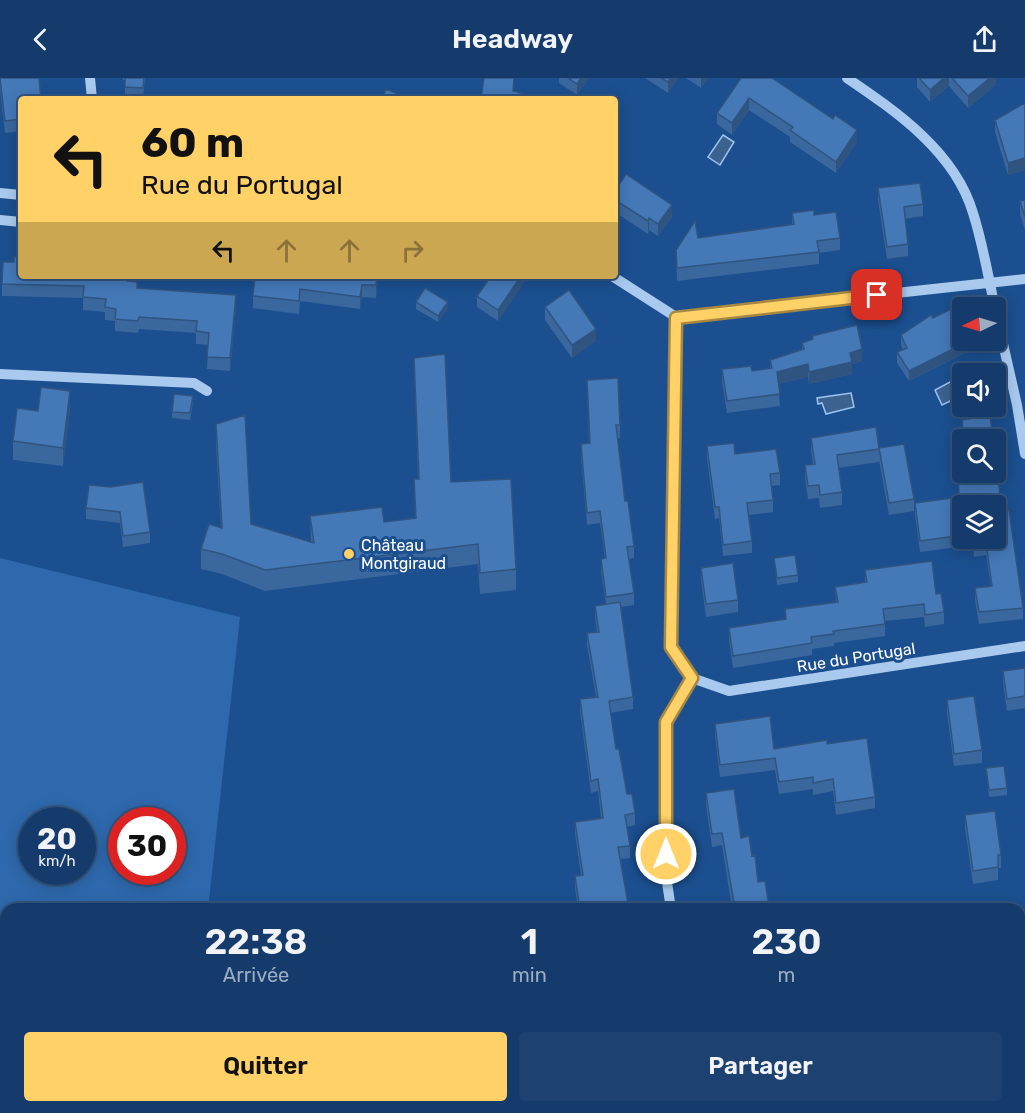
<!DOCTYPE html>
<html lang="fr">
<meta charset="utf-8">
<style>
:root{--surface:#143b6b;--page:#1d4271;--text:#f1f3f6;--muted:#9dadc1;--line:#33557e;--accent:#ffd166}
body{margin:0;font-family:Rubik,sans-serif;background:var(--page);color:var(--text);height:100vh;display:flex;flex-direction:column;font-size:22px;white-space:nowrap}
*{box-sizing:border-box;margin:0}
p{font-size:20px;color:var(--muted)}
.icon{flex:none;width:33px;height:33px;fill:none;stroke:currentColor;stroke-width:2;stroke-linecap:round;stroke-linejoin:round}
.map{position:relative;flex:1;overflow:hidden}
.drawer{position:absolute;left:0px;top:825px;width:1026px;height:210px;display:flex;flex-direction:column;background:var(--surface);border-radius:18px 18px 0 0;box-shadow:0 3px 15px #0003,0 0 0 2px var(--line)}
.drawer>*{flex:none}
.banner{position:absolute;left:18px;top:18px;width:600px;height:183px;border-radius:6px;box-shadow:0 3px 15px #0003,0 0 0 2px var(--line);background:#ffd166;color:#111;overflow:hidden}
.needle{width:39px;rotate:265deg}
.fabs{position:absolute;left:952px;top:219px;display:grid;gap:12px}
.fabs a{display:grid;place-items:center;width:54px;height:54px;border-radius:6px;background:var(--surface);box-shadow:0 3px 15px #0003,0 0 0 2px var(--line);font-size:30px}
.speed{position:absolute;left:18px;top:729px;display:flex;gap:12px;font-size:30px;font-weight:700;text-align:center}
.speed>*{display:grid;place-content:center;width:78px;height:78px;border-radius:50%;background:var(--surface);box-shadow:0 3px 15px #0003,0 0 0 2px var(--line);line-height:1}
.speed small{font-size:15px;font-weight:400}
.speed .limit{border:9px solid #d22;background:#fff;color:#111}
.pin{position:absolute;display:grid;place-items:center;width:51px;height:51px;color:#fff;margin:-26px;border-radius:12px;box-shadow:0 3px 9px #0006}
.me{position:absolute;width:66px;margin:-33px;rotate:0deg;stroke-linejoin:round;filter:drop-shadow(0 0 4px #0008)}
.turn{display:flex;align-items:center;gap:21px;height:126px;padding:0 24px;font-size:27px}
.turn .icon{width:78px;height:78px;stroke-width:2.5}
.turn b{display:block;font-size:42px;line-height:51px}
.lanes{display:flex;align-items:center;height:57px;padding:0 24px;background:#0003;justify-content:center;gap:30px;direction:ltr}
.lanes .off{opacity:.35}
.eta{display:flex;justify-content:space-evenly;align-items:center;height:102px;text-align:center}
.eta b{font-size:36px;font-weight:600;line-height:42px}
.button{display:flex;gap:12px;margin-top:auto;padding:12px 24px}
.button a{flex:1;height:69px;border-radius:6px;background:var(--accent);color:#111;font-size:24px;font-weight:600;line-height:69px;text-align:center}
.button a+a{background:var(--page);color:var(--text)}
header{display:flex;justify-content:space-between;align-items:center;height:78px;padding:0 24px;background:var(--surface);font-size:27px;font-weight:600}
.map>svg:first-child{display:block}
.green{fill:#2e69ad;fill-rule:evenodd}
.water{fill:#3c6290;stroke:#9cc4f0;stroke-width:1.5}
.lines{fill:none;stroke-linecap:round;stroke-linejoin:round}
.minor{stroke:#a9c9ee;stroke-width:10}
.wall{fill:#3a679d;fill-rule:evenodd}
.shaded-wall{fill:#305480}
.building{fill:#4478b7;stroke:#305480;stroke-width:1.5}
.route-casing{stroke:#a68842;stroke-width:15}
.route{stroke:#ffd166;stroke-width:10}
.poi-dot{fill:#ffd166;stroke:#1b4f8f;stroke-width:2}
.labels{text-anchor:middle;stroke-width:6;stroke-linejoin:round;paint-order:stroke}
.poi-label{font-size:16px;fill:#fff;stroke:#1b4f8f;text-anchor:start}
.street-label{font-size:16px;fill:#fff;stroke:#1b4f8f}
</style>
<header><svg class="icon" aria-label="back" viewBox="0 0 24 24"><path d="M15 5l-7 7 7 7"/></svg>Headway<svg class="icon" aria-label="share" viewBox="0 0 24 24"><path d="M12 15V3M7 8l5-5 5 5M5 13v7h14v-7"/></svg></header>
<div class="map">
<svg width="1025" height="1035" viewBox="0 0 1025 1035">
<rect width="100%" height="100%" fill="#1b4f8f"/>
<!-- green -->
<path class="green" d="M0 480 240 539 208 831H6V1029H186V1035H0ZM32 742H82V794H32ZM172 742V794H122V742Z"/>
<!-- water -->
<path class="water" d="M723 57 734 64 720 87 708 79Z
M963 297V317L942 327 935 312Z
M851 315 854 329 826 336 822 325 818 326 817 320Z"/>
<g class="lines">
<!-- minor -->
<path class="minor" d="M90 0 92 21
M847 0C897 34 955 74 973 135 983 166 988 198 995 230
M0 115 21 117
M0 142 21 144
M612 198 676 239 1025 201
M996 235 1017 327 1025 376
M676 239 671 569 692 600 729 613 1025 568
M0 296 194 305 207 313
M671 831 666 798V644L692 600
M1020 838H1025"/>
</g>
<!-- wall -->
<path class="wall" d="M0 0 21 21V53L5 55 0 11Z
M123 0H145L143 21 125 20V2H123Z
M559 0H589L577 17 559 5Z
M645 0H678L668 15Z
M686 0H708L701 10Z
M741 0 857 64 836 95 790 64V59L749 32 732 57 717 46V35Z
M917 0H996V7L968 30 949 8 930 24 917 9Z
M1025 25V92L1008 97 995 54V42Z
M878 110 923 126V138L905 141 908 166V178L887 181 878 122Z
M615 113 672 139 658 158 649 152 648 156 615 134Z
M1025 122V152L1020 136V123Z
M792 135 814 137 840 160V172L819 175V186L677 203 676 172 698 160 792 146Z
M21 198 127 203 137 210 236 229 230 293 207 291 208 267 196 266V255L139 251 138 255 115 253V243L105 242V234L83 232V220L2 218V206Z
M378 198 376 220 362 219 360 231 300 223 299 236 253 230V218Z
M491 198H528L498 243 477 229V218Z
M416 224 448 230 438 244 416 231Z
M545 229 596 263 572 280 545 242Z
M933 240 961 262 963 276 909 303 897 285V274L903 272 901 267V257Z
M812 258 862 283 852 286V296L809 306 808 299 778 306 780 328 727 335 722 304V291L752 293 770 291V282L802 271V265L812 262Z
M414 280 451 404 516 491V512L480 516 478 486 265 513 222 496 201 491V471L221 450 216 367V346L251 446 311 464 310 438 384 444 415 440 414 401H418Z
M587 302 620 347V360H617L625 423 634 468V480L629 481 634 515V527L621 529 633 619V631L610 635 616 671 627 716 635 735V747L627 749 630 768V780L620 781 629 831H578L575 810V798L581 797 575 756V744L601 740 598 713 591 715 580 633V621L596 619 587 567V555L597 554 595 540V528L606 526 601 494V481H605L600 445 587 447 581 379V366H589Z
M193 324 190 342 172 340V334Z
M70 331 63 388 13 382V363L38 333Z
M962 342 993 362H963Z
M811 360 879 371V384L838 390 842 414V427L820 430 819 420 808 421 805 400V387L813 386 811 373Z
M707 368 735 376 780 395V407L772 408 773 422V434L749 437 752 463V475L723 478 719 440 715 441 707 380Z
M879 370 914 421V433L889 437 879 382Z
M996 384 1002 433 1009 432 1023 530V541L979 546 975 522V510L991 508 986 477 974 479 973 467 920 474 915 436V425L959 419 958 392 963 391V394H996ZM963 428H996V460H963Z
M89 407 150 454V465L123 469 120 445 86 441V430Z
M774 480 798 497V504L777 507Z
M701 490 738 522V534L706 539 701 502Z
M865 492 936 516 944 534V546L925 549 924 539 885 543V558L834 565V568L812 571V577L733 590 729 562V550L785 541V531L836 524 835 509 865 505Z
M1025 590V630L1007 633 1003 605V593Z
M947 622 982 672V685L954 688 947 635Z
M715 646 774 671 827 666 875 719V730L836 737 833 713 813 717V711L779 716 775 692 720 699 715 658Z
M986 690 1007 710V717L989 719Z
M706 715 741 760 752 778 758 804 769 828V831H732L722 767 712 769 706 727Z
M965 737 1001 777V790H998V802L973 806 965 750Z
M1020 867H1025V902L1022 903V911H1020Z"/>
<!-- shaded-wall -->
<path class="shaded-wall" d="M581 0H589L577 17V6Z
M671 0H678L668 15V4Z
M701 0H708L701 10Z
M944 0H949V8L930 24V12Z
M990 0H996V7L968 30V18Z
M749 20V32L732 57V45Z
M857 52V64L836 95V84Z
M1025 80V92L1008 97V85Z
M672 127V139L658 158V146Z
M649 140V152L648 156V143Z
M377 198H378L376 220V207Z
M521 198H528L498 243V232Z
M362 207V219L360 231V219Z
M236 217V229L230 293V280Z
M448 224V230L438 244V238Z
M596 251V263L572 280V267Z
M963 251V261L956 264V254Z
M963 266V276L909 303V293Z
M862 271V283L852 286V296L809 306V294L850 275Z
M808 286V299L777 306V294Z
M70 313V331L63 388V370Z"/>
<!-- building -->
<path class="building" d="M0 0H39L41 21H21V41L5 43Z
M125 0H144L143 10 125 9Z
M484 0H514L513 13 521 15 520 21H481Z
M568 0H581L577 6Z
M661 0H671L668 4Z
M741 0H772L833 41 835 37 857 52 836 84 790 52 793 49 749 20 732 45 717 35Z
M919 0H944L930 12Z
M952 0H990L968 18Z
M386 11 410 21H382Z
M1025 25V80L1008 85 995 42Z
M626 96 672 127 658 146 649 140 648 143 615 122V113Z
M920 105 923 126 904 129 908 166 887 169 878 110Z
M1025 122V139L1020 123Z
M814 132V137L836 134 840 160 817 163 819 174 677 190 676 172 695 143 698 160 794 146 792 135Z
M14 179H21V198H127V203L137 204V210L236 217 230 280 207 279 209 255 196 253 197 243 139 239 138 243 115 241 116 231 105 229 106 221 83 219 84 208 2 206 3 184H14Z
M255 198H377L376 207H362L360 219 300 211 299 223 253 218Z
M491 198H521L498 232 477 218Z
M425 210 448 224 438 238 416 224Z
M569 212 596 251 572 267 545 229Z
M955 229 963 247V251L956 254 963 266 909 293 897 274 907 270 901 257 931 237 933 240Z
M857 247 862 271 850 275 852 284 809 294 808 286 777 294 780 316 727 323 722 291 751 288 752 293 772 290 770 282 804 271 802 265 813 261 812 258Z
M445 276 451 404 511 401 516 491 480 495 478 466 265 492 222 476 201 471 209 446 222 450 216 346 245 337 251 446 314 465 310 438 382 429 384 444 416 440 414 401H419L414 280Z
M618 300 620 347H616L625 423H628L634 468 627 469 634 515 606 519 601 481 606 480 600 433 587 435 581 366 590 365 587 302Z
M41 309 70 313 63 370 13 363 17 330 38 333Z
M174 316 193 318 190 335 172 334Z
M990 337 993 362H964L962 342Z
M876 349 879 371 837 377 842 414 820 417 819 407 808 408 805 387 815 386 811 360Z
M734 365 735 376 776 371 780 395 770 396 773 422 747 425 752 463 723 467 719 429H715L707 368Z
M904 366 914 421 889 425 879 370Z
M996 384 1002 433 1009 432 1023 530 979 534 975 510 992 508 986 465 974 467 973 460H996V428H963V457L920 463 915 425 959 419 958 392 963 391V394H996Z
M143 404 150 454 123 458 120 434 86 430 89 407 111 409Z
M795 477 798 497 777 500 774 480Z
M932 483 936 516 941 515 944 534 925 537 924 526 883 531 885 546 833 553 834 556 811 559 812 565 733 578 729 550 786 541 785 531 838 524 835 509 867 504 865 492Z
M733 485 738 522 706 526 701 490Z
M620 524 633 619 609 623 616 671H619L627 716H632L635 735 625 737 630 768 618 769 629 831H580L575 798 583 797 575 744 603 740 598 701 591 703 580 621 598 619 587 555 599 554 595 528Z
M1025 590V618L1007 621 1003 593Z
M974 618 982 672 954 676 947 622Z
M770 638 774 671 827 662V666L867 660 875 719 836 725 833 701 813 705V699L779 704 775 680 720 687 715 646Z
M1004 688 1007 710 989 712 986 690Z
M734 711 741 760 749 758 752 778 755 777 758 804 765 803 769 828 762 829 763 831H735L722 755 712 756 706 715Z
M995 733 1001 777H998V789L973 793 965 737Z
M1020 867H1025V891L1021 892 1022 899 1020 900Z"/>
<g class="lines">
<!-- route casing -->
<g class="route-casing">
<path id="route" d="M666 776V644L692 600 671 569 676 240 877 217"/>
</g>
<!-- route -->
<use href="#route" class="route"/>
</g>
<!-- markers -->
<circle class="poi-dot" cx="349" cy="476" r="6"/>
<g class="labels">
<!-- poi labels -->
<g class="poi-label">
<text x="361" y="473">Château<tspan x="361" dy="18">Montgiraud</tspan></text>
</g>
<!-- street labels -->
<g class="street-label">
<text transform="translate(856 579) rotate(-9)" y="6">Rue du Portugal</text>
</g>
</g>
</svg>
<div class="fabs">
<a><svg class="needle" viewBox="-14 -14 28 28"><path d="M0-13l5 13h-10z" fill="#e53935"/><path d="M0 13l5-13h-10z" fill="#9dadc1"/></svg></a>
<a><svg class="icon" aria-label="sound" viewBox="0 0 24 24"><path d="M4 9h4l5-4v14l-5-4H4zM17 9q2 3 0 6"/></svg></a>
<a><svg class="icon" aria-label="search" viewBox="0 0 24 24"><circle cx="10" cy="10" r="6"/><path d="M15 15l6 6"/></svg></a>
<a><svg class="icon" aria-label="layers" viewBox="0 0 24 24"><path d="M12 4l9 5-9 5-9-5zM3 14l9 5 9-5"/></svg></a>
</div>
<div class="speed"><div>20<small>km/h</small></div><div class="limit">30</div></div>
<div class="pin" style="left:877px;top:217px;background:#d93025"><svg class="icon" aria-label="arrive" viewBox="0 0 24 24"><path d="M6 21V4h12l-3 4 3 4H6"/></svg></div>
<svg class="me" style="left:666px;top:776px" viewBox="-20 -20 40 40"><circle r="17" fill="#ffd166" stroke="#fff" stroke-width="3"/><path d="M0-11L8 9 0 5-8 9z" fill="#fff"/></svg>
<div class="banner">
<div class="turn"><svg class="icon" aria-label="left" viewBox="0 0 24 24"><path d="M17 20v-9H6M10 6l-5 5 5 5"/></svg><div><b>60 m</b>Rue du Portugal</div></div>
<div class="lanes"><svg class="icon" aria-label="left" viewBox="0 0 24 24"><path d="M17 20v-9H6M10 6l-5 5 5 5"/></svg><svg class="icon off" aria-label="ahead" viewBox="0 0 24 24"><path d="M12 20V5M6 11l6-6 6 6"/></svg><svg class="icon off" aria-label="ahead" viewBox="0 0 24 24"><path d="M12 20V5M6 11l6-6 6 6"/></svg><svg class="icon off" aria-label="right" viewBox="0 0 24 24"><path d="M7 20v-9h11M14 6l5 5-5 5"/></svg></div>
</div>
<section class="drawer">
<div class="eta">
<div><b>22:38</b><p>Arrivée</p></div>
<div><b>1</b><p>min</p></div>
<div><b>230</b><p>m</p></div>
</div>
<div class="button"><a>Quitter</a><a>Partager</a></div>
</section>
</div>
